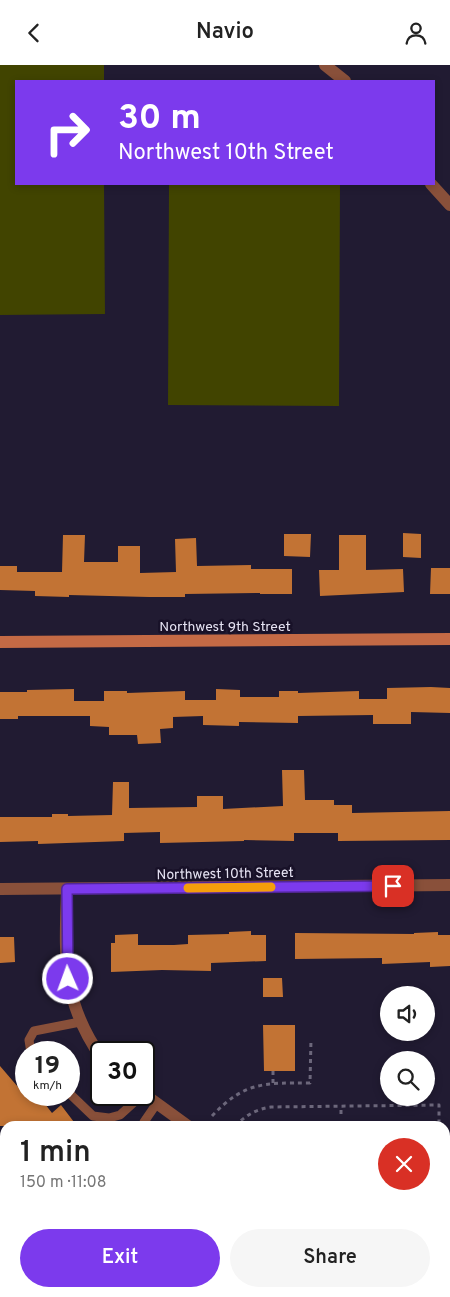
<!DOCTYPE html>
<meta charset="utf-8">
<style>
:root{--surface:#fff;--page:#f6f6f6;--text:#222;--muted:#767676;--accent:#7c3aed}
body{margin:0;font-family:Overpass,sans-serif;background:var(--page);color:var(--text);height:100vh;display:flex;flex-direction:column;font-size:19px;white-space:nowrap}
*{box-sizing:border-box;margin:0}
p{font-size:16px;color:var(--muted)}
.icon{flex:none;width:28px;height:28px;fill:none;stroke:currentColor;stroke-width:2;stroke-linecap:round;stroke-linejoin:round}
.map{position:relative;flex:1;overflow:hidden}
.details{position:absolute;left:0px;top:1056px;width:450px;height:176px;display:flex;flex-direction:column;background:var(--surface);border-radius:15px 15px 0 0;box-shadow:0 2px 8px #0003}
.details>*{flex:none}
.guide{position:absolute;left:15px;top:15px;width:420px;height:105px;border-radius:0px;box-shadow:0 2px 8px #0003;background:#7c3aed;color:#fff;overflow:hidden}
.buttons{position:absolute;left:380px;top:921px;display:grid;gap:10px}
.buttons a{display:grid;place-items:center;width:55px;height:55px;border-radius:50%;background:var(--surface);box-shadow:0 2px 8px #0003;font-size:25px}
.speed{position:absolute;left:15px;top:976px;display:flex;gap:10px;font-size:25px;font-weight:700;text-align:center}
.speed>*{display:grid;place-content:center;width:65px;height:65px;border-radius:50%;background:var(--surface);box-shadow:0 2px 8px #0003;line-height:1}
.speed small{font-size:12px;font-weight:400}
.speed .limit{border:2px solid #111;border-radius:8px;background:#fff;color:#111}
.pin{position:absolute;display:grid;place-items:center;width:42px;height:42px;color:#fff;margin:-21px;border-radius:10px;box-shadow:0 2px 8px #0006}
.me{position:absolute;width:55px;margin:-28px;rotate:358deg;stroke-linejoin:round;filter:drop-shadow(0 0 4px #0008)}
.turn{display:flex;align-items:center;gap:18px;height:105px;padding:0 20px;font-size:22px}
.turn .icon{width:65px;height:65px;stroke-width:2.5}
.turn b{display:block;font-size:35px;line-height:42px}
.round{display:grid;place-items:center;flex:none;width:52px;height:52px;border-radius:26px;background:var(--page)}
.headline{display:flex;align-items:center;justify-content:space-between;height:85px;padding:0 20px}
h1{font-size:30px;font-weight:600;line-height:38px}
.action{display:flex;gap:10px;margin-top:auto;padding:10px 20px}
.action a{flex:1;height:58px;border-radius:30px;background:var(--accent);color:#fff;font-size:20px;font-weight:600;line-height:58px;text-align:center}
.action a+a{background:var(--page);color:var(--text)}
header{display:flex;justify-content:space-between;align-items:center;height:65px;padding:0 20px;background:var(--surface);font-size:22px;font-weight:600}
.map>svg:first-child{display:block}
.green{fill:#414400}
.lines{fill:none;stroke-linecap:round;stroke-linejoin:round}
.stream{stroke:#010f13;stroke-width:5.5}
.building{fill:#c27334}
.path{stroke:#6c677b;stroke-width:3;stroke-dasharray:4 4;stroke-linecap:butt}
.lane{stroke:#89503a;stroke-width:9}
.street{stroke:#89503a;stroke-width:12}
.secondary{stroke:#c46a45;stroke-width:12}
.route-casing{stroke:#51269a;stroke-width:12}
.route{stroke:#7c3aed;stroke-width:9}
.slow{stroke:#f59e0b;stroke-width:9}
.labels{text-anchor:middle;stroke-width:5;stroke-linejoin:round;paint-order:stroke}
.street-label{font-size:14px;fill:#e5e2f2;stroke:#181128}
</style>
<header><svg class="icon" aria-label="back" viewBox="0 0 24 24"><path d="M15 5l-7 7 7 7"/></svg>Navio<svg class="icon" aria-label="person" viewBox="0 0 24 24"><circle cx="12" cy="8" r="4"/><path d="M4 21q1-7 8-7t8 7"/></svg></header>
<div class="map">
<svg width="450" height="1232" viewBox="0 0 450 1232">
<rect width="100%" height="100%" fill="#211b32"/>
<!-- green -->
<path class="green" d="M0 0H104V16H16V119H104L105 249 0 250Z
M169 119H340L339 341 168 340Z
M0 1118 5 1123V1228H145L150 1232H0Z"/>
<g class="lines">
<!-- stream -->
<path class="stream" d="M0 1138 5 1142
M116 1228 122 1232"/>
</g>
<!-- building -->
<path class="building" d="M403 468 421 469V493L403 492Z
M284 469H311L310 492 284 491Z
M63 470H85L84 497H118V481H140V508L176 507 175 474 196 473 197 501 251 500V504H292V529H260V528L185 529V532H149L69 530V532L35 531V526L0 525V501H17V507H62Z
M339 470H366V505L403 504 404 527 320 531 319 505H339Z
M431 503H450V529H430Z
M431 622 450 623V648L411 647V659H373V650L298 651V658L239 657V661L203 660V651L173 652V663L160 664 161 678 138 679 137 670H109V662L90 661V651H18V654H0V627H27V625L74 624V636H104V626H127V628L185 626V635H216V624L240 625V632H279V626H298V628L359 626V634H387V623Z
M282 705H304L305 735H334V740H352V748L450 746V775L338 776V768H294V776L244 775V776L160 778V767L124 768V776L38 779V776L0 777V752H52V749H68V751L112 750 113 717H129V743L197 742V731H223V744L283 741Z
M251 866V870H266V896L211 898V906L162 905 111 907V878H115V870L138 869V880H174L188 879V870L229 869V867Z
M438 867V870H450V901L430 902V897L382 899V893L295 894V868L414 869V868Z
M0 872H14L15 897 0 898Z
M263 913H282L283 932H263Z
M263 960H295V1006H264Z
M0 1001 18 1022 26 1016V1030H38L52 1048 61 1040 77 1061H0Z"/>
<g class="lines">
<!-- path -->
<path class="path" d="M273 1006V1018
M341 1049V1041
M212 1051C245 1016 265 1018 310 1018L311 974
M235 1061C245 1051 256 1044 271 1042L439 1040V1061
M0 1194 5 1198
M45 1228 51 1232"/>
<!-- lane -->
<path class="lane" d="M31 988 29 975 34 966 80 957
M69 1028 93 1051 109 1053 120 1050 142 1030
M143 1061 144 1057 157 1038
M341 1228 347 1232
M394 1232 397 1228"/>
<!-- street -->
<path class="street" d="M325 0 345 16
M431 119 450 140
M0 824 450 820
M67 824C65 890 61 935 101 992
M144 1029 188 1061
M413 1228 423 1232"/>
<!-- secondary -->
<path class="secondary" d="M0 577 450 574"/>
</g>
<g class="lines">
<!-- route casing -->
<g class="route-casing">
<path id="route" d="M68 914 67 824 393 821"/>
</g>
<!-- route -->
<use href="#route" class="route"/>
<!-- slow -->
<path class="slow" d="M188 823 271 822"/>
</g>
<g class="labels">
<!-- street labels -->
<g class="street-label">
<text x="225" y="566">Northwest 9th Street</text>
<text transform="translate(225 808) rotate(-1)" y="5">Northwest 10th Street</text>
</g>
</g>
</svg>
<div class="buttons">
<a><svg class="icon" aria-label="sound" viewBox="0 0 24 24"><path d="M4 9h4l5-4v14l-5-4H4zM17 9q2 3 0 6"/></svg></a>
<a><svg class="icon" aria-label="search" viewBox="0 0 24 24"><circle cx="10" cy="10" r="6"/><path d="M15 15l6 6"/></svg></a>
</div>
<div class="speed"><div>19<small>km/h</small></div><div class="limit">30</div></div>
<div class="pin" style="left:393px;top:821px;background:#d93025"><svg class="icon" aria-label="arrive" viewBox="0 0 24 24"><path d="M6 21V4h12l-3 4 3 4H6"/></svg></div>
<svg class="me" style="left:68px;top:914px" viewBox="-20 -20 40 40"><circle r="17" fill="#7c3aed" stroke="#fff" stroke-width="3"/><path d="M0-11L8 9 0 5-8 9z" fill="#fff"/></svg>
<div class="guide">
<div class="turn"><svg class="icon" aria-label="right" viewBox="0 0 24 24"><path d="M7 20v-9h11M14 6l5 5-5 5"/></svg><div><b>30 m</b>Northwest 10th Street</div></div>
</div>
<section class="details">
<div class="headline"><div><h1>1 min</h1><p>150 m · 11:08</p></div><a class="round" style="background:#d93025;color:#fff"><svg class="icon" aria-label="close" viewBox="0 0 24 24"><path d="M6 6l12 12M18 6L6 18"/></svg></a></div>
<div class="action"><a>Exit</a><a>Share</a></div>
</section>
</div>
